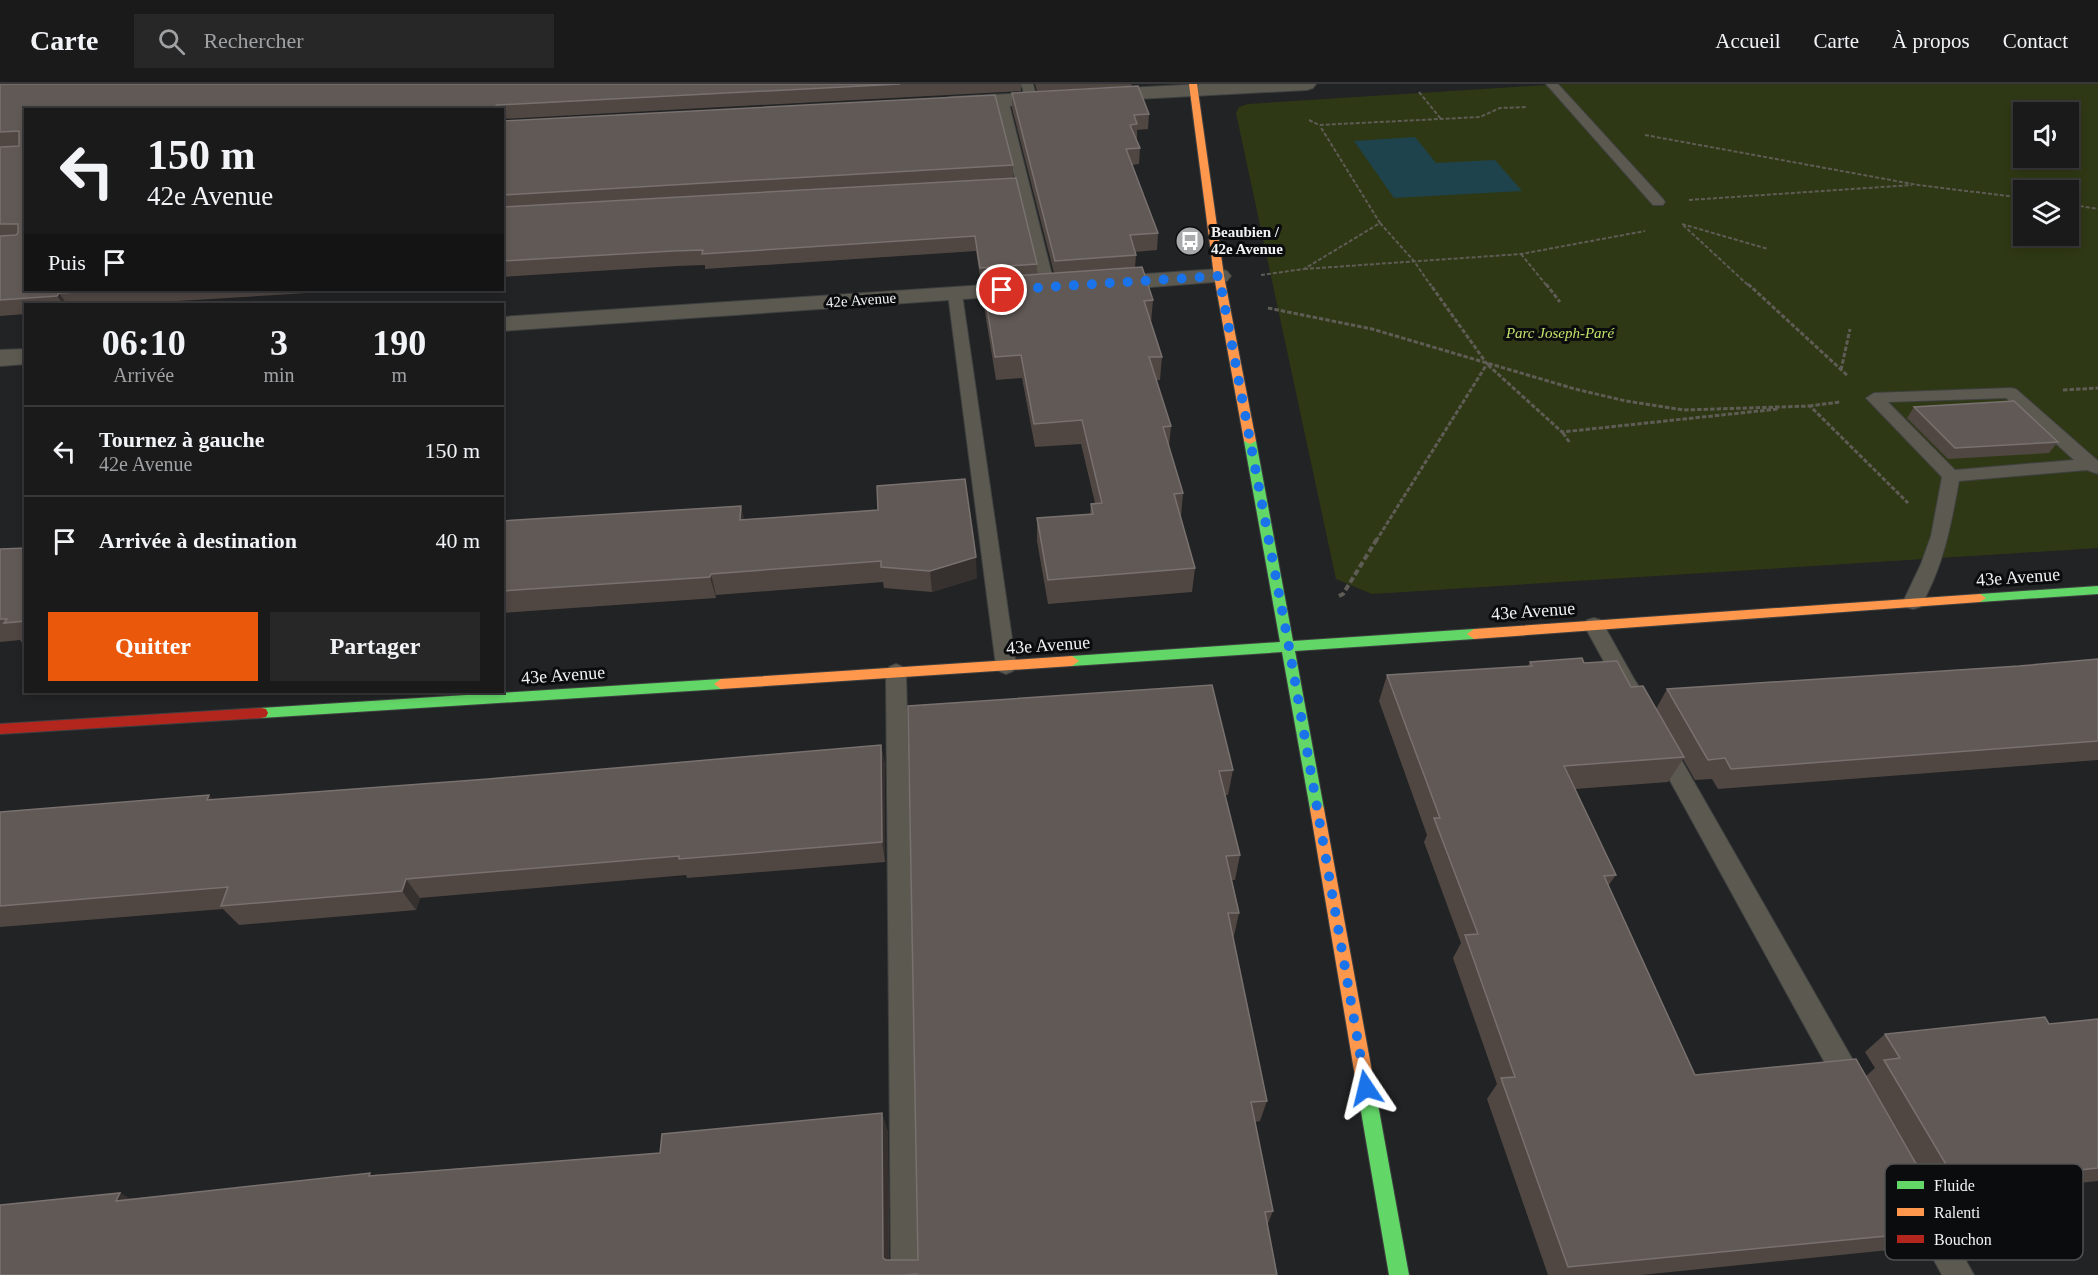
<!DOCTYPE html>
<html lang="fr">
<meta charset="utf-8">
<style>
:root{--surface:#1a1a1b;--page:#272728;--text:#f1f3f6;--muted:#9fa1a3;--line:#38383a;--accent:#ea580c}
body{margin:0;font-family:Georgia,serif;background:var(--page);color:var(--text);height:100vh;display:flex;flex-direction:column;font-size:22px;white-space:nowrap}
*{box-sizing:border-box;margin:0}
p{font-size:20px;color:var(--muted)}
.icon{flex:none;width:33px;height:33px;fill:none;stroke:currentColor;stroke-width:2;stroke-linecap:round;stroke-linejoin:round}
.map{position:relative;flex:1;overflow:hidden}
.drawer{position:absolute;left:24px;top:219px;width:480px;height:390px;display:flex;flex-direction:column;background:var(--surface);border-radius:0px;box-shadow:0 3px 9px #0003,0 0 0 2px var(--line)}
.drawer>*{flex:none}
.hud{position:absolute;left:24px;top:24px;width:480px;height:183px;border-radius:0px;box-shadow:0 3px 9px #0003,0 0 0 2px var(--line);background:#1a1a1b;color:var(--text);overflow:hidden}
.controls{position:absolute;left:2013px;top:18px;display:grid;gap:12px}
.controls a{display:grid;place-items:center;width:66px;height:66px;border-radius:0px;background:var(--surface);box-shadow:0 3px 9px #0003,0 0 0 2px var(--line);font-size:30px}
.pin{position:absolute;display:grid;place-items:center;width:51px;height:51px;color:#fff;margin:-26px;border:3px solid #fff;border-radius:50%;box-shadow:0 2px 6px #0007}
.me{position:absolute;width:66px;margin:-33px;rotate:350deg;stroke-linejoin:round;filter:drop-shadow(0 0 4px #0008)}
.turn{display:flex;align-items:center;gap:21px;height:126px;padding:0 24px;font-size:27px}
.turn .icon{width:78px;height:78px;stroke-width:2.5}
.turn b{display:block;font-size:42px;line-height:51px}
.then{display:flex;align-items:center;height:57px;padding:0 24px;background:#0003;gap:12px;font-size:22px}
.eta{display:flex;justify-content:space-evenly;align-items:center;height:102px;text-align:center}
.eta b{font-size:36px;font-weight:600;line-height:42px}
.cta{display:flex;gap:12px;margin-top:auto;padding:12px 24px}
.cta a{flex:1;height:69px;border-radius:0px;background:var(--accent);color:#fff;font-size:24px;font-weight:600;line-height:69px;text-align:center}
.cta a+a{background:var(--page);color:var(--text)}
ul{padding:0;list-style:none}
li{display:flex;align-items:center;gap:18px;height:90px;padding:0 24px;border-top:2px solid var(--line)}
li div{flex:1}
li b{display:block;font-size:22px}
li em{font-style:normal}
header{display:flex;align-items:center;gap:36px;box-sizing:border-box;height:84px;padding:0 30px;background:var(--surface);border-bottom:2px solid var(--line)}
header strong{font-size:28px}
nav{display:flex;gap:33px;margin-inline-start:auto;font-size:21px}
.search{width:420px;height:54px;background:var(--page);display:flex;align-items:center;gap:15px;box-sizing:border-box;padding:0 21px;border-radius:0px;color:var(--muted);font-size:22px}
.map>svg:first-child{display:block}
.green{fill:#2f3814;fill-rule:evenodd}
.water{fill:#1e434c}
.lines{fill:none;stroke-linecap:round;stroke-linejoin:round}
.lane-casing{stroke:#3f4041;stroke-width:2}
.street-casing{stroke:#3f4041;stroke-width:2}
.fast-casing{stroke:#3f4041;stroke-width:2}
.slow-casing{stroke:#3f4041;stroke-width:2}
.jam-casing{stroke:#3f4041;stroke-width:2}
.path-far2{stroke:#5e5c55;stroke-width:2;stroke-dasharray:4 2;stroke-linecap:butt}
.path-far1{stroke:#5e5c55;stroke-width:3;stroke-dasharray:4.5 2;stroke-linecap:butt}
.path{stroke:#5e5c55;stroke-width:4;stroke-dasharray:6 3;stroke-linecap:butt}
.lane{fill:#5c5a50;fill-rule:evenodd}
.street{fill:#5c5a50;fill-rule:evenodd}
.fast{fill:#63d668;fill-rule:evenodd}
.slow{fill:#ff974d;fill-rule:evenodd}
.jam{fill:#b3261e;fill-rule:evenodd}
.wall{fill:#504743}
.shaded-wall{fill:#36312f}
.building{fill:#615956;stroke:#78716f;stroke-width:1.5}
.route{stroke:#1a73e8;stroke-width:10;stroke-dasharray:0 18}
.labels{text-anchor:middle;stroke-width:6;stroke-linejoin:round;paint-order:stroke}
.far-poi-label{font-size:15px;font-weight:bold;fill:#f1f2f4;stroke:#0b0c0d;text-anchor:start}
.far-street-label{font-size:15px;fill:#f1f2f4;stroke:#0b0c0d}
.far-park-label{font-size:15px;font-style:italic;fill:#c5e46c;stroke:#0b0c0d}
.street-label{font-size:18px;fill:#f1f2f4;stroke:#0b0c0d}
.key{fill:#0b0c0d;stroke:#505152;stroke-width:1.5}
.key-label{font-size:16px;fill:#f1f2f4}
</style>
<header>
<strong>Carte</strong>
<div class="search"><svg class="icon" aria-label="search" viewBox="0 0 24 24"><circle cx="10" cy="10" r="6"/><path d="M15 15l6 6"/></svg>Rechercher</div>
<nav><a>Accueil</a><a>Carte</a><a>À propos</a><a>Contact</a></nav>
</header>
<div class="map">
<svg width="2098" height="1191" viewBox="0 0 2098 1191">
<rect width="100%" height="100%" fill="#222324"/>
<!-- green -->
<path class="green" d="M1562 0H2098V464L1372 510 1336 495 1236 29 1239 23 1248 20ZM2024 28H2068V74H2024ZM2024 106H2068V152H2024Z"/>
<!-- water -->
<path class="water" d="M1415 53 1436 79 1495 76 1522 107 1394 114 1354 57Z"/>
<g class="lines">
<!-- lane casing -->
<g class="lane-casing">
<path id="lane" d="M1021 0H1033L1037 15 1035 18H1027Z
M1546 0H1558L1663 115 1665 118 1663 121H1653Z
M1002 12 1008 16 1055 203 1053 206H1043L1041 203 996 16Z
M955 206 962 210 1016 582 1013 587 1006 590 999 587 996 582 948 210Z
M2010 304 2016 305 2098 377V390L2087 386 1959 397C1951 441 1943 484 1920 523L1913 525 1906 523 1903 518 1921 480 1931 452 1942 393 1866 314 1874 309ZM2006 314 2074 376 1955 386 1888 318Z
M1594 534 1601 536 1634 595 1638 601 1634 607 1627 609 1620 607 1584 541 1587 536Z
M896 580 903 583 906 588 921 1191H891L886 588 889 583Z
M1662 653 1670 656 1862 992 1866 1001 1862 1010 1852 1014 1842 1010 1651 662 1654 656Z
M1923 1113 1933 1118 1974 1191H1942L1908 1128 1913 1118Z"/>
</g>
<!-- street casing -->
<g class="street-casing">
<path id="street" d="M1203 0H1316L1313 4 1307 6 951 25 944 23 942 19 944 15 951 13Z
M1219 185 1227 187 1231 192 1227 197 1101 207 1093 205 1089 200 1093 195 1101 193Z
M1029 198 1037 200 1041 205 1037 210 502 247V233Z
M26 265V280L0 282V266Z"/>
</g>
<!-- fast casing -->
<g class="fast-casing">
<path id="fast" d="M1250 354 1256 357 1293 557 1474 545 1481 550 1474 555 1295 567 1324 725 1322 729 1317 731 1312 729 1310 725 1282 568 1072 582 1065 577 1072 572 1280 558 1244 357Z
M2098 502V510L1980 518 1974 514 1980 510Z
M721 595 728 600 721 605 261 634 256 633 254 629 256 625 261 624Z
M1366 995 1372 998 1375 1004 1409 1191H1389L1357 1004 1360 998Z"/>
</g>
<!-- slow casing -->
<g class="slow-casing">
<path id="slow" d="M1189 0H1197L1224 192 1256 357 1250 360 1244 357 1214 192Z
M1980 510 1986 514 1980 518 1474 555 1467 550 1474 545Z
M1072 572 1079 577 1072 582 721 605 714 600 721 595Z
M1317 719 1322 721 1324 725 1375 1004 1372 1010 1366 1013 1360 1010 1357 1004 1310 725 1312 721Z"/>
</g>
<!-- jam casing -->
<g class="jam-casing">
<path id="jam" d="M261 624 266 625 268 629 266 633 261 634 0 650V640Z"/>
</g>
<!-- path-far2 -->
<path class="path-far2" d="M1419 8 1441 35
M1309 36 1319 41 1480 33 1500 24 1526 23
M1645 51 1918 101 2024 114
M1689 116 1912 101
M2068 120 2098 125
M1380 139 1414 177 1431 202
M1682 140 1768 165
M1683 141 1749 202
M1521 170 1547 202
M1304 185 1521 170 1645 147
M1261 191 1304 185 1380 139 1320 42"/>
<!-- path-far1 -->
<path class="path-far1" d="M1546 200 1560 218
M1748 200 1848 292
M1268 224 1372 245 1575 305 1626 317 1684 326 1810 322 1908 419
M1488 281 1562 348 1778 325
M1841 286 1850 245
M2063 306 2098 304
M1809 322 1840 318
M1563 349 1570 359
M1376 457 1487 280 1430 200"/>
<!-- path -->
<path class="path" d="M1339 512 1343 510 1377 455"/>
<!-- lane -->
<use href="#lane" class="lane"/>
<!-- street -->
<use href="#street" class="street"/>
<!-- fast -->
<use href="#fast" class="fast"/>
<!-- slow -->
<use href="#slow" class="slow"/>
<!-- jam -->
<use href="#jam" class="jam"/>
</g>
<!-- wall -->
<path class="wall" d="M0 0H1021V7L502 35V26H26V206H356L129 220H26V230L0 232V63L19 62H0Z
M1035 0H1132L1131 2 1037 7Z
M1012 9 1149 30 1148 45 1137 46V56L1140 64 1139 80 1132 81 1158 149 1157 166 1135 168 1136 171 1135 183 1153 216 1151 239 1162 273 1160 296H1156L1171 342 1169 363 1183 409 1181 433 1195 484 1192 508 1048 520 1037 457V434L1090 430 1091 420 1095 419 1081 360 1035 363 1022 294 996 296 983 216 982 199H981L976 167 705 185V181L677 182 502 193V37L1013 81V94L1037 180V190L1054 189 1012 24Z
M1914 323 2058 358 2049 369 1948 375 1907 334Z
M745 436 977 494 932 508 884 504 883 498 716 511V514L502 529V437Z
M26 464V559L23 560 20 556 0 558V465Z
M2098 575V676L1718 705 1712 695 1695 696 1683 675 1668 698 1575 705 1616 791 1608 802 1695 991 1866 992 1875 984 1865 968 1885 950 2049 940 2098 935V1097L1933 1114 1925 1101 1924 1102 1948 1146 1919 1163 1641 1191H1548L1487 1015 1497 1000 1453 874 1461 859 1424 758 1427 751 1379 617 1387 591 1528 582 1530 578 1584 579 1631 603 1656 625 1667 605 2019 582Z
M908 622 1233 686 1228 711H1225L1240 771 1235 796H1232L1239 829 1234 852H1232L1267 1017 1260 1037 1255 1038 1273 1127 1267 1142 1277 1191H0L120 1109 130 1115 373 1091 660 1069 882 1029 888 1049 889 1176H918Z
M881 661 885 682V778L687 794 686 791 420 814 416 826 239 841 223 825 0 843V728L213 716 488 695Z"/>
<!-- shaded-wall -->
<path class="shaded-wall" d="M59 209 67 220H63L57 212Z
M741 422 746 443 740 436Z
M976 473 977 494 932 508 930 487Z
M711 490 716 511V514L710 493Z
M881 661 885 682V778L882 758Z
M209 711 226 731 207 716Z
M406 795 420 814 416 826 402 807Z
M882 1029 888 1049 889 1191 883 1174Z
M120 1109 149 1127 116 1117Z"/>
<!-- building -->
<path class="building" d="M0 0H900L497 21 495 23V26H26V206H115L59 209 57 212 0 216V152L16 151 18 149V140H0V63L19 62V47L0 48Z
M1138 2 1149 30 1134 31 1137 40 1130 41 1140 64 1126 65 1158 149 1130 151 1136 171 1055 177 1012 9Z
M995 11 1013 81 502 111V37Z
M1016 94 1037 180 980 184 975 152 702 170 703 166 673 167 502 177V123Z
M1142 183 1153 216 1144 217 1162 273H1149L1171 342 1163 343 1183 409 1174 410 1195 484 1048 496 1037 434 1093 430 1091 420 1102 419 1082 336 1034 340 1021 271 995 273 982 194Z
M2014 317 2058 358 1955 364 1914 323Z
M965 395 976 473 930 487 881 483V477L711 490 710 493 502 507V437L741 422 740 436 878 426 877 402Z
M26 464V537L4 539 7 535H0V465Z
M1582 574 1584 579 1617 577 1631 603 1643 602 1684 673 1564 682 1616 791 1604 792 1695 991 1856 975 1927 1099 1922 1100 1948 1146 1568 1183 1501 994 1515 993 1465 851 1478 850 1434 734H1440L1387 591 1532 582 1530 578Z
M2098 575V657L1731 685 1725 674 1708 676 1667 605 2019 582Z
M1212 601 1233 686 1219 687 1240 771 1226 772 1239 829H1228L1267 1017 1251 1018 1273 1127 1265 1128 1277 1191H917V1190L903 1191H0V1121L120 1109 116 1117 370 1089 369 1092 660 1069 662 1050 882 1029 883 1174 886 1176H918L908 622Z
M881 661 882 758 679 775V772L406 795 402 807 221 822 228 803 0 822V728L209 711 207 716 488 695Z
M2045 933 2049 940 2098 935V1084L1957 1099 1884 976 1900 974 1885 950Z"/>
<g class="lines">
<!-- route -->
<path class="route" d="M1002 206 1219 192 1289 563 1366 1004"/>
</g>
<!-- icons -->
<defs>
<g id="bus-disc" transform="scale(1.5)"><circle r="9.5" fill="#a9aaab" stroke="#0b0c0d"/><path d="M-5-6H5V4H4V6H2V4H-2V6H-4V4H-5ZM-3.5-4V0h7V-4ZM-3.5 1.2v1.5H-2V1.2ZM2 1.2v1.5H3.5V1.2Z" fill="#fff"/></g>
</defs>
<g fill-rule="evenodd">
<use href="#bus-disc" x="1190" y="157"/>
</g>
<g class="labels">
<!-- far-poi labels -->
<g class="far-poi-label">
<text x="1211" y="153">Beaubien /<tspan x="1211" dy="17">42e Avenue</tspan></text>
</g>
<!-- far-street labels -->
<g class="far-street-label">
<text transform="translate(861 216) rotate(-4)" y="5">42e Avenue</text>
</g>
<!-- far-park labels -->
<g class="far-park-label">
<text x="1560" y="254">Parc Joseph-Paré</text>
</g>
<!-- street labels -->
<g class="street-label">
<text transform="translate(2018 493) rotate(-4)" y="6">43e Avenue</text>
<text transform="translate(1533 527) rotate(-4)" y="6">43e Avenue</text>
<text transform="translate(1048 561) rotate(-4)" y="6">43e Avenue</text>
<text transform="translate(563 591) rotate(-4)" y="6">43e Avenue</text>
</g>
</g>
<!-- legend -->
<rect x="1885" y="1080" width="198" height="96" rx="9" class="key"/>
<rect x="1897" y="1097" width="27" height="8" fill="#63d668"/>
<rect x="1897" y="1124" width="27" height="8" fill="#ff974d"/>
<rect x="1897" y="1151" width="27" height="8" fill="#b3261e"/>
<g class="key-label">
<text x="1934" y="1107">Fluide</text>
<text x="1934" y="1134">Ralenti</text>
<text x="1934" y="1161">Bouchon</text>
</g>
</svg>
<div class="controls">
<a><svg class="icon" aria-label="sound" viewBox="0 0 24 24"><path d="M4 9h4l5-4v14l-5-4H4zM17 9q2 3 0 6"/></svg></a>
<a><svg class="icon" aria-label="layers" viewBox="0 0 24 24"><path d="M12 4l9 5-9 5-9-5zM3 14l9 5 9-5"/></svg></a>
</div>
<div class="pin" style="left:1002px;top:206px;background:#d93025"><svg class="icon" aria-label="arrive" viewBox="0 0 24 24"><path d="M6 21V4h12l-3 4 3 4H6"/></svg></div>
<svg class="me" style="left:1366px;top:1004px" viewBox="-20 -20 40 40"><path d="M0-17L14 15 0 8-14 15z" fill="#1a73e8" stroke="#fff" stroke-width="4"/></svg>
<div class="hud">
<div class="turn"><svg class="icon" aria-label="left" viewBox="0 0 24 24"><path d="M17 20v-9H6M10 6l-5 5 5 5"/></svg><div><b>150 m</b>42e Avenue</div></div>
<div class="then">Puis<svg class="icon" aria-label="arrive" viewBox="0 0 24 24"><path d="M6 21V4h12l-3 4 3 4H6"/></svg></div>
</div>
<section class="drawer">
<div class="eta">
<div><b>06:10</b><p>Arrivée</p></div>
<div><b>3</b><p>min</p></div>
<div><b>190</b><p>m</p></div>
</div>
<ul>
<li><svg class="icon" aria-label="left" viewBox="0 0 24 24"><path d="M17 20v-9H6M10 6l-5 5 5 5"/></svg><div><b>Tournez à gauche</b><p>42e Avenue</p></div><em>150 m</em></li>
<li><svg class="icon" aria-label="arrive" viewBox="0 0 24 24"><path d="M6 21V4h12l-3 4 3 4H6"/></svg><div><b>Arrivée à destination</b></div><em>40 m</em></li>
</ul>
<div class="cta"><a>Quitter</a><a>Partager</a></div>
</section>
</div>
